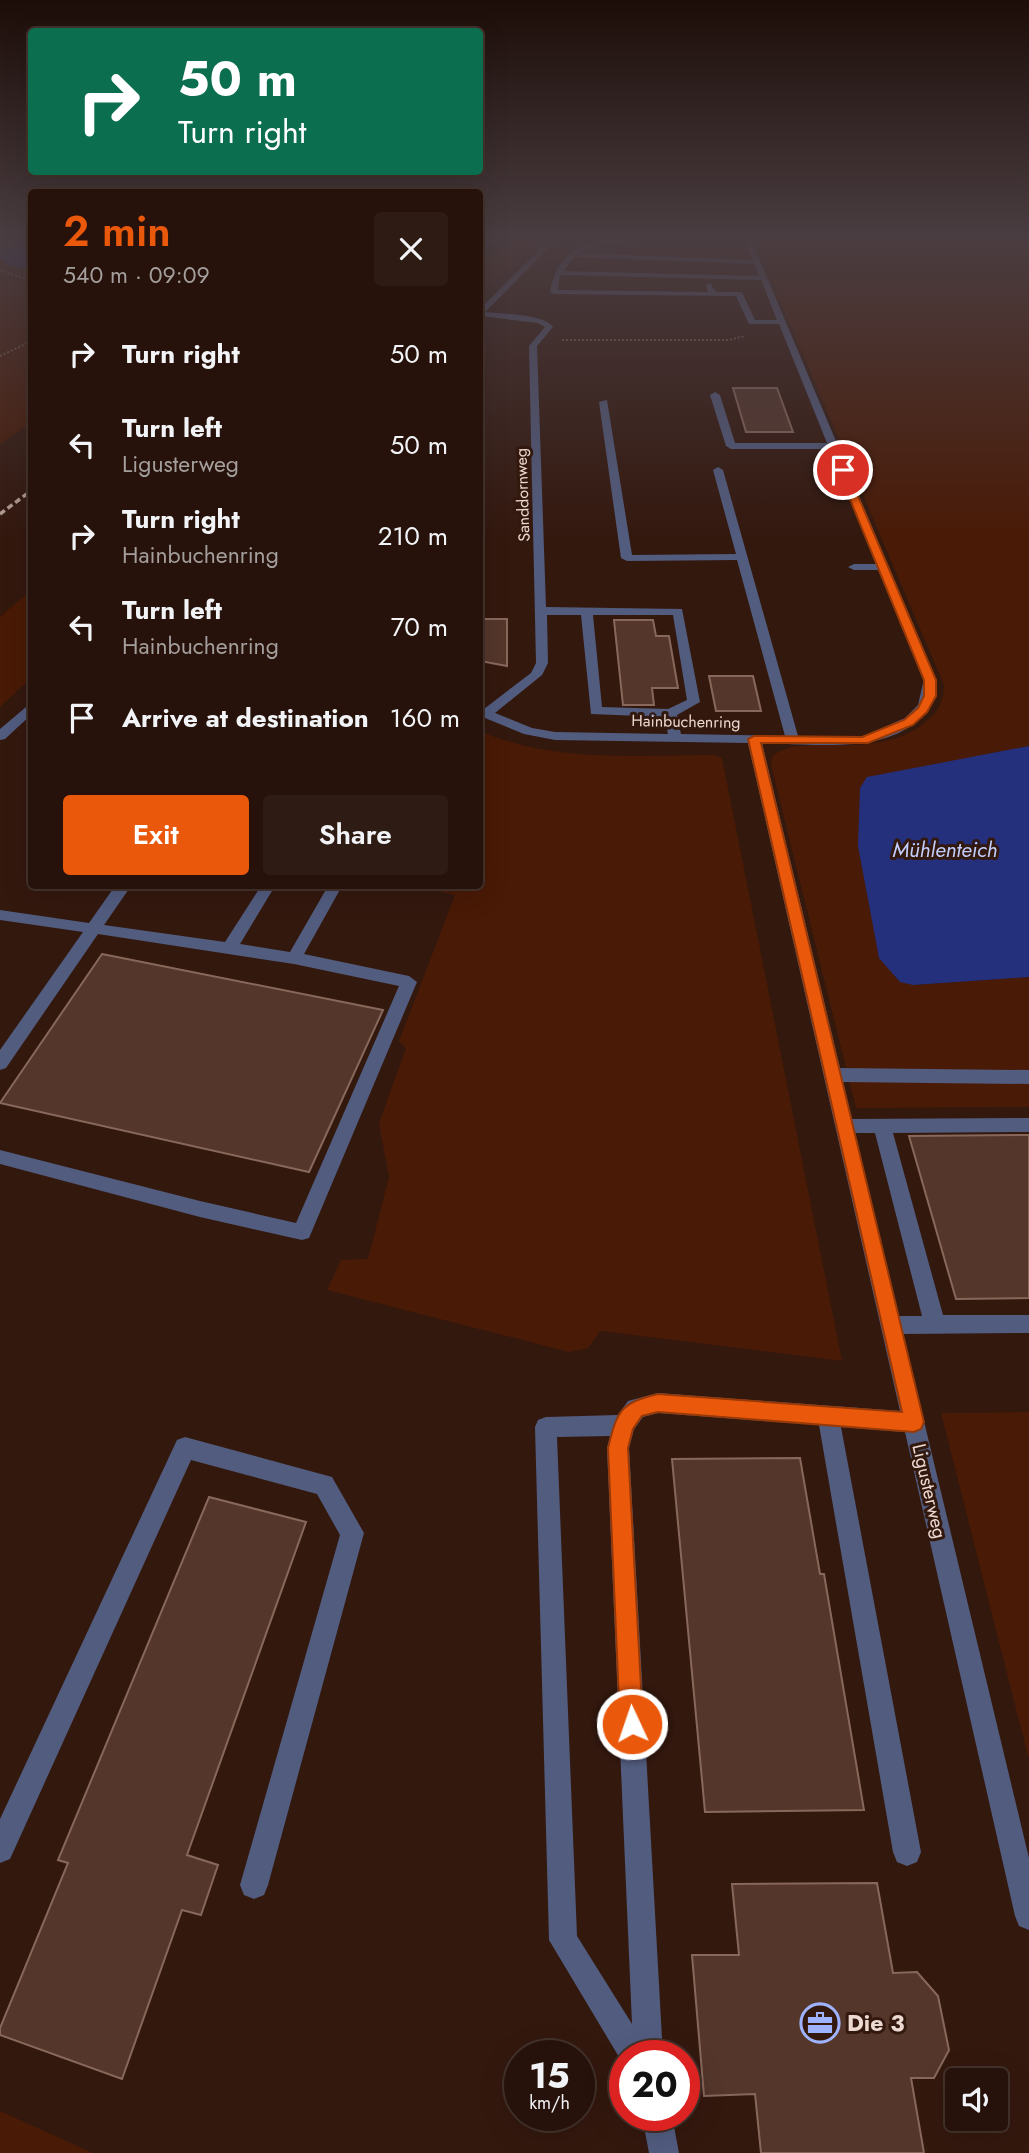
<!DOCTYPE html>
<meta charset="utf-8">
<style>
:root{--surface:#26120a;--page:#2e1b13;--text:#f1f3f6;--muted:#a49e9c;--line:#42322b;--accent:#ea580c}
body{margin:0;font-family:Jost,sans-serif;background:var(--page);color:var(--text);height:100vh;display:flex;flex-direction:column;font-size:26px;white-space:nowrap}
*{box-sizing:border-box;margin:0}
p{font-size:23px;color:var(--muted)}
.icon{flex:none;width:38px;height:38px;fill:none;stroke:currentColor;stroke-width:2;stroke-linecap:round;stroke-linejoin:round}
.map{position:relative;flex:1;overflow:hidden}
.sheet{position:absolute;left:28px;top:189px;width:455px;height:700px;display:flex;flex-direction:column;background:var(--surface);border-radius:7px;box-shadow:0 7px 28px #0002,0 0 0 2px var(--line)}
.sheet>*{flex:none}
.hud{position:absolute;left:28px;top:28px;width:455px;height:147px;border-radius:7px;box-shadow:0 7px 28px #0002,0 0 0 2px var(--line);background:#0b6e4f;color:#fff;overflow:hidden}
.controls{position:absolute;left:945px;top:2068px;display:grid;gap:14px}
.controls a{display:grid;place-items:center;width:63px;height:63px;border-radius:7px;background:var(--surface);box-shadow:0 7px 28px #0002,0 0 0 2px var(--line);font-size:35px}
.speed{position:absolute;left:504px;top:2040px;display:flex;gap:14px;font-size:35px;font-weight:700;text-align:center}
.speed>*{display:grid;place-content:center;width:91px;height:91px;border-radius:50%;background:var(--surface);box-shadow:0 7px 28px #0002,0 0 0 2px var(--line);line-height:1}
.speed small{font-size:18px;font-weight:400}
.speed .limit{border:10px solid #d22;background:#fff;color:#111}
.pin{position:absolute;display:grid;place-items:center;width:60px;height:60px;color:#fff;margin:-30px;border:4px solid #fff;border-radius:50%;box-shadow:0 2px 7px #0007}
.me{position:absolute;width:77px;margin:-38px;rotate:357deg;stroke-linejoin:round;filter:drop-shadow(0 0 5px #0008)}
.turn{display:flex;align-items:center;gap:24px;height:147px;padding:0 35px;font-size:32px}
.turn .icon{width:91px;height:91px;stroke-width:2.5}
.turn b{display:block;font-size:49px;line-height:60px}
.round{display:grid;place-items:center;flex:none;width:74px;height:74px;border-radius:7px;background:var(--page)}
.overview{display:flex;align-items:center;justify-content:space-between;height:119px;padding:0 35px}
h1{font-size:42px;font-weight:600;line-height:52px;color:var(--accent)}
.action{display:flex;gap:14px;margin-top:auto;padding:14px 35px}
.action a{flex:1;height:80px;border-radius:7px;background:var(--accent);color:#fff;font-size:28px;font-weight:600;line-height:80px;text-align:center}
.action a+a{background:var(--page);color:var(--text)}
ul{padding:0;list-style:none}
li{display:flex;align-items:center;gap:21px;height:91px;padding:0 35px}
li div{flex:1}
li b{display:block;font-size:26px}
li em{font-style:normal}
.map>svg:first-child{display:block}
.green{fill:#491a06}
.water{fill:#25307c}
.building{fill:#54362b;stroke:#89685c;stroke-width:2}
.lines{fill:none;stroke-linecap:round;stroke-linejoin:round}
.path{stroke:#7a6259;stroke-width:2;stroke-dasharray:2 2;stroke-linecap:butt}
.minor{fill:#525c7f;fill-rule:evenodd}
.rail{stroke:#b6a199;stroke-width:3.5;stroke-dasharray:6 3.5;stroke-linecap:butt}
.route{fill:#ea580c;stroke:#983908;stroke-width:2}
.labels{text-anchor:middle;stroke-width:6;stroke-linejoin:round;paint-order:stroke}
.far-street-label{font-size:16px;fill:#ecd9d2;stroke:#33180e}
.street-label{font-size:19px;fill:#ecd9d2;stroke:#33180e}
.water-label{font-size:21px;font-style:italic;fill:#c2cffc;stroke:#33180e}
.near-poi-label{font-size:23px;font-weight:bold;fill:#ecd9d2;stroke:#33180e;text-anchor:start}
</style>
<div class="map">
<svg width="1029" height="2153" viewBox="0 0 1029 2153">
<rect width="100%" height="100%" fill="#33180e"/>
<!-- green -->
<path class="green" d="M0 237H31V422L0 444Z
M528 237H541L480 296V258L501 253Z
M753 237H1029V746L991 753 913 985 1029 977V1107L856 1108 771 765 772 757C791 738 841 748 867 744 886 742 906 737 922 725 938 713 943 704 944 685Z
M31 590V678L0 707V617Z
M480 731C553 763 635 755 714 755L722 758 842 1361 600 1331 588 1348 569 1352 327 1290 341 1260 368 1259 389 1177 379 1123 406 1048 399 1041 455 895 416 886H480Z
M1029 1412V1760L941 1413Z
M0 2111 93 2153H0Z"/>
<!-- water -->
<path class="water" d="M22 241H31V270L7 264 0 258 2 245Z
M1029 746V977L913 985 900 982 879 958 858 846 860 788 867 777Z"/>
<!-- building -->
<path class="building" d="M733 388H777L793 432H746Z
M480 619H507V666L480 661Z
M614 620H653L656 636H669L678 688H652L654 705H623Z
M709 676H753L761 711H716Z
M102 954 383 1010 309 1172 0 1103Z
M1029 1135V1298L956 1299 909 1136Z
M800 1458 820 1574H824L864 1810 705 1812 672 1459Z
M209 1497 306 1522 187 1855 218 1865 201 1915 182 1910 122 2079 0 2035V2028L68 1863 58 1860Z
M877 1883 893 1973 917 1972 938 1996 949 2050 934 2078H911L924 2153H761L755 2094 704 2096 692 1955H739L732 1884Z"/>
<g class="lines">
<!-- path -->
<path class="path" d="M0 270 32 281
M562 340H729L745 336
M0 356 32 341"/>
<!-- minor -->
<path class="minor" d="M494 237H503L480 248V243Z
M552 237H560L485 312C502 314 544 314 553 327L537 346 546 607 682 609 700 702 677 715 681 734 785 736 737 560 627 561 621 558 599 402 607 400 632 555 736 554 713 470 718 467 723 470 798 736 862 737 905 718 918 705 924 679 879 570H854L848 567 854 564H877L830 449H731L726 446 710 395 715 392 720 395 735 443H827L779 324H749L736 296 554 294 550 292C556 255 582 238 619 238 627 239 634 238 641 241L600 243 580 253 753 260 743 237H750L936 679C928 761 820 744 762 743L840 1068 1029 1070V1084L843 1082 852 1119 1029 1118V1132L893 1133 943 1315H1029V1333L903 1334 1029 1858V1930L1019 1926 1015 1916 905 1432 841 1427 921 1852 917 1862 907 1866 897 1862 893 1852 819 1425 658 1413 643 1417 634 1429 629 1448 663 2056H625V2067L549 1940 535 1427 538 1420 546 1417 618 1415 628 1401 658 1393 900 1411 748 743 555 740 524 734 480 716V708L484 709 531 673 536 663 529 346 545 327 538 323 480 316V309ZM575 257 754 264 759 276 563 271ZM560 275 761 280 777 320H755L742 292H716L710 283 706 285 708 292 558 290ZM547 615H581L591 714 664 717 668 734 555 732 532 728 495 713 542 675 548 663ZM593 615H673L687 700 668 709 602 707ZM855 1133H875L922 1316H899ZM610 1436 607 1448 632 2024 577 1936 557 1437Z
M32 702V714L5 739 0 740V729Z
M115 886H131L104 925 225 942 261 886H275L240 944 290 952 328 886H342L304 954 409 976 417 982 309 1238 302 1240 200 1217 0 1164V1150L200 1201 296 1223 399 986 294 964 98 934 6 1068 0 1070V1050L83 932 0 920V910L89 923Z
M185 1437 332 1477 364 1533 268 1885 264 1895 254 1899 244 1895 240 1885 340 1535 317 1494 191 1460 10 1859 0 1863V1819L177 1440Z
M642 2116H672L679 2153H649Z"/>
<!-- rail -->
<path class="rail" d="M0 514 32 490"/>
</g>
<!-- sky -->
<linearGradient id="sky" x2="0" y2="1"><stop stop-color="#1c0d08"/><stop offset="0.44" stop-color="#4a3d41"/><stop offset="1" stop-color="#4a3d41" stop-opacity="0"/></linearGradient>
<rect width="1029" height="538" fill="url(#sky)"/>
<!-- route -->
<path class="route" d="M843 467 847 470 936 680V696L927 712 913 725 868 743H761L924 1422 921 1429 914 1432 658 1412 642 1416 633 1429 628 1448 643 1724 640 1733 632 1736 623 1733 620 1724 608 1448C617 1411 620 1403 658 1394L902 1412 748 739 754 736 862 737 904 720 918 708 924 696V680L838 470Z"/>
<!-- icons -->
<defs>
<g id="office-ring" transform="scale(2.0125)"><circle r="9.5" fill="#33180e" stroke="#9fb3fd" stroke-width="1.5"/><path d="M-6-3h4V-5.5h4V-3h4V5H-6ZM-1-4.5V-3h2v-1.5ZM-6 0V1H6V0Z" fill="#9fb3fd"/></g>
</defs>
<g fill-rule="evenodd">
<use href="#office-ring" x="820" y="2023"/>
</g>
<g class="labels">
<!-- far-street labels -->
<g class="far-street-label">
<text transform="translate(522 495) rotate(-92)" y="6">Sanddornweg</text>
<text transform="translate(686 721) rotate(1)" y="6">Hainbuchenring</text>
</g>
<!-- street labels -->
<g class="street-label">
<text transform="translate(930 1491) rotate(77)" y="7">Ligusterweg</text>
</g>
<!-- water labels -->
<g class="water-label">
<text x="945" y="857">Mühlenteich</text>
</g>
<!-- near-poi labels -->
<g class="near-poi-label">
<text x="847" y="2031">Die 3</text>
</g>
</g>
</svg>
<div class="controls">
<a><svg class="icon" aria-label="sound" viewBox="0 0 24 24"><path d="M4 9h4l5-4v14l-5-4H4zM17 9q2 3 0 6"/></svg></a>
</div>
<div class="speed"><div>15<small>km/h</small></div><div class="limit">20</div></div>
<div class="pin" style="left:843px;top:470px;background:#d93025"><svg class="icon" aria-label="arrive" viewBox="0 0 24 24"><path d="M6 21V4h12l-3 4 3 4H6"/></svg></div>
<svg class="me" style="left:632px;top:1724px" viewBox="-20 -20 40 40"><circle r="17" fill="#ea580c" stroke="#fff" stroke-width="3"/><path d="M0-11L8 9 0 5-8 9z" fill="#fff"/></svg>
<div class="hud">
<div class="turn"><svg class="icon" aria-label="right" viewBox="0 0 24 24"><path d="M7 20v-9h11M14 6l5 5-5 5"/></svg><div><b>50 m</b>Turn right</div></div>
</div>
<section class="sheet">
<div class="overview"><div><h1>2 min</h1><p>540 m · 09:09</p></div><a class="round"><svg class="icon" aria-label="close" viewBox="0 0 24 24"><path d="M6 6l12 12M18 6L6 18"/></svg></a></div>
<ul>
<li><svg class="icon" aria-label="right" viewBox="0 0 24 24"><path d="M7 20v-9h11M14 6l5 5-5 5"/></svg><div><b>Turn right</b></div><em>50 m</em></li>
<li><svg class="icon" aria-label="left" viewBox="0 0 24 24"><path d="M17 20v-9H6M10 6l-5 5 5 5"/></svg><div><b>Turn left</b><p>Ligusterweg</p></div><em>50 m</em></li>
<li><svg class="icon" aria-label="right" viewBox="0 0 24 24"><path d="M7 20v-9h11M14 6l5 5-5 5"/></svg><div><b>Turn right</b><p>Hainbuchenring</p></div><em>210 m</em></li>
<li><svg class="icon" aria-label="left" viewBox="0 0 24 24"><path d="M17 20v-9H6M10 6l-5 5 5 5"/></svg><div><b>Turn left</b><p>Hainbuchenring</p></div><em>70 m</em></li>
<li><svg class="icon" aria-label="arrive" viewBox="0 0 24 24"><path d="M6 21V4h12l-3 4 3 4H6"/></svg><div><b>Arrive at destination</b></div><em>160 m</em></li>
</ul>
<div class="action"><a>Exit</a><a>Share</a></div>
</section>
</div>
